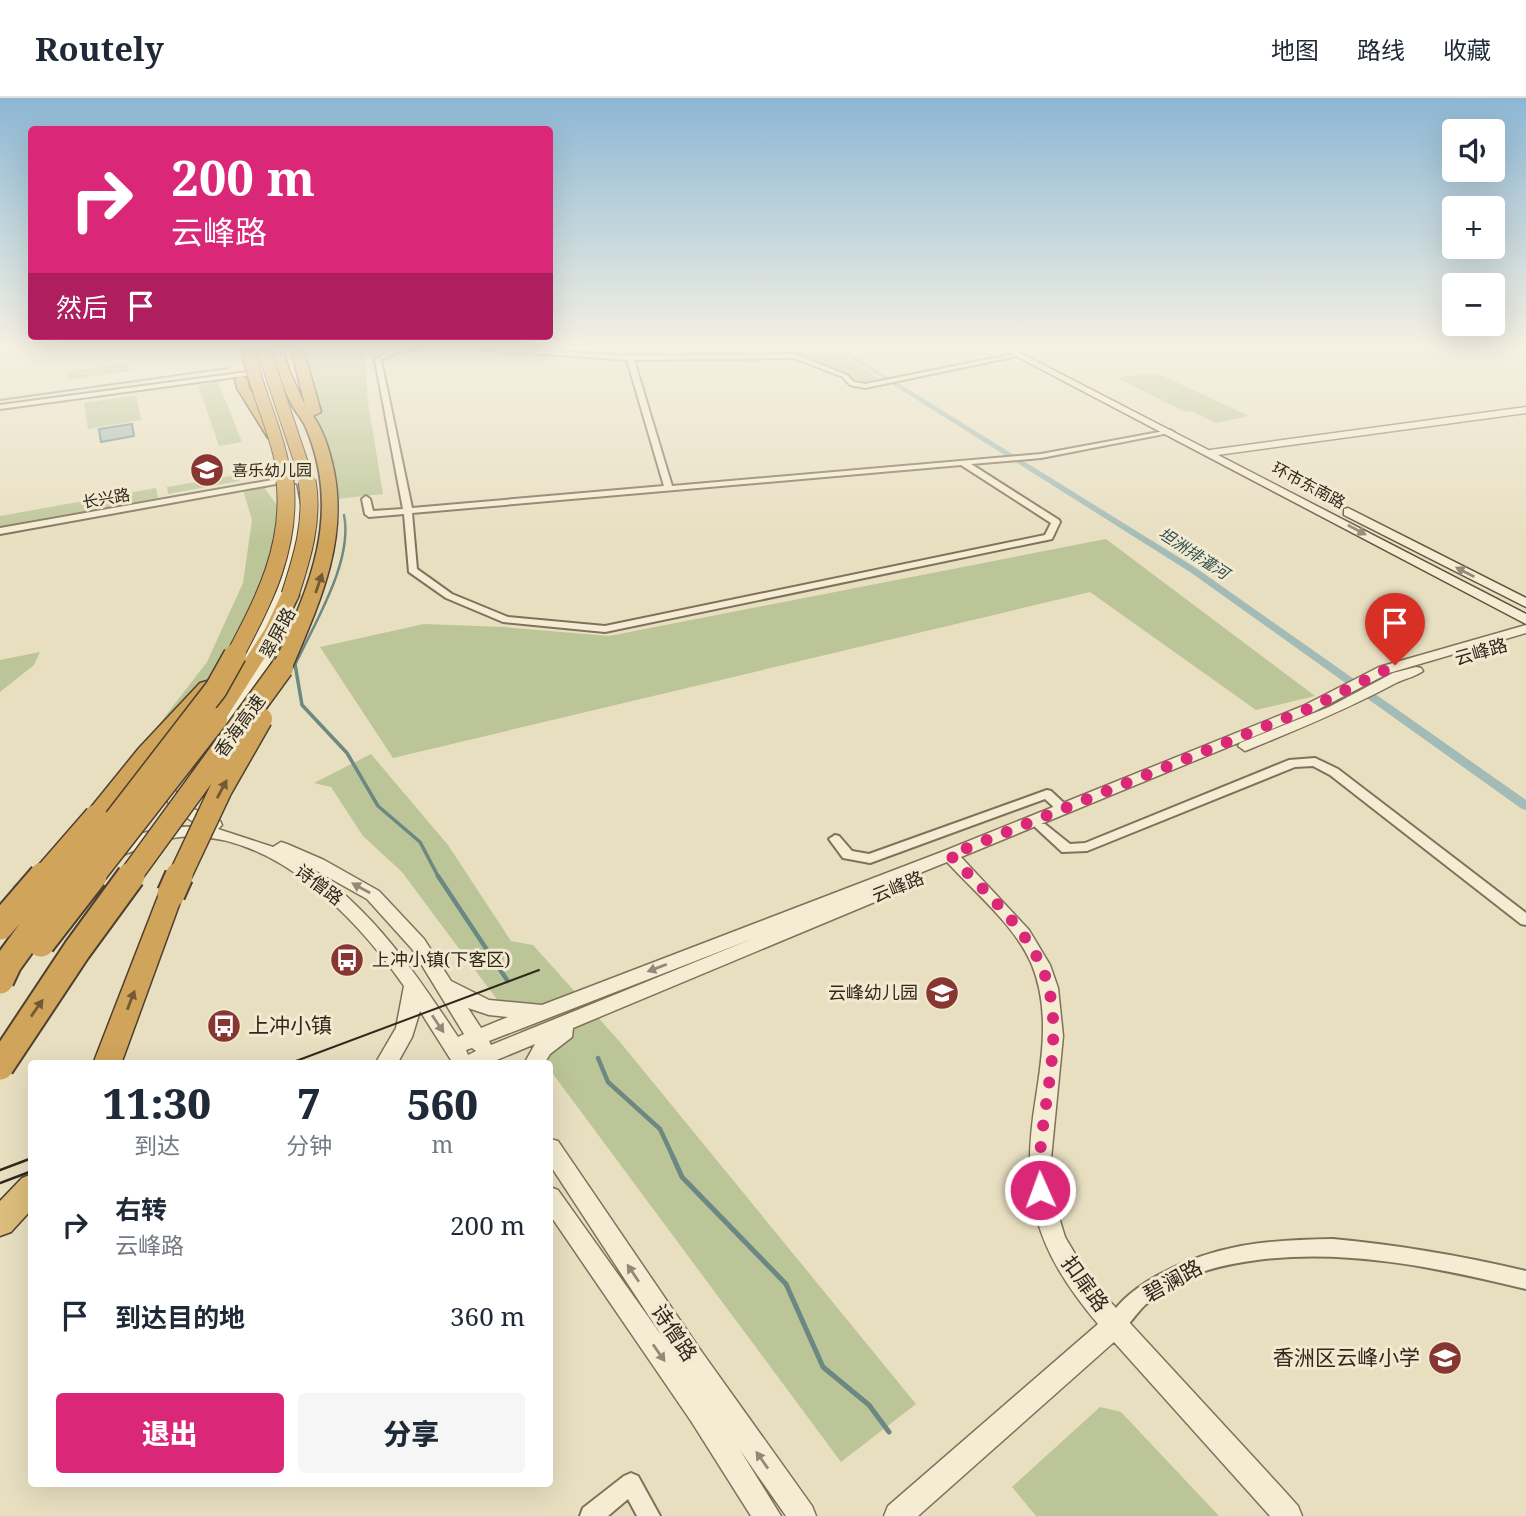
<!DOCTYPE html>
<html lang="zh">
<meta charset="utf-8">
<style>
:root{--surface:#fff;--page:#f6f6f7;--text:#1f2937;--muted:#747a83;--line:#e0e1e3;--accent:#db2777}
body{margin:0;font-family:"Noto Serif","Noto Sans SC",serif;background:var(--page);color:var(--text);height:100vh;display:flex;flex-direction:column;font-size:26px;white-space:nowrap}
*{box-sizing:border-box;margin:0}
p{font-size:23px;color:var(--muted)}
.icon{flex:none;width:38px;height:38px;fill:none;stroke:currentColor;stroke-width:2;stroke-linecap:round;stroke-linejoin:round}
.map{position:relative;flex:1;overflow:hidden}
.side{position:absolute;left:28px;top:962px;width:525px;height:427px;display:flex;flex-direction:column;background:var(--surface);border-radius:7px;box-shadow:0 7px 28px #0002}
.side>*{flex:none}
.banner{position:absolute;left:28px;top:28px;width:525px;height:214px;border-radius:7px;box-shadow:0 7px 28px #0002;background:#db2777;color:#fff;overflow:hidden}
.fabs{position:absolute;left:1442px;top:21px;display:grid;gap:14px}
.fabs a{display:grid;place-items:center;width:63px;height:63px;border-radius:7px;background:var(--surface);box-shadow:0 7px 28px #0002;font-size:35px}
.pin{position:absolute;display:grid;place-items:center;width:60px;height:60px;color:#fff;margin:-72px -30px;border-radius:50% 50% 50% 0;rotate:-45deg;box-shadow:0 0 7px #0007}
.pin .icon{rotate:45deg}
.me{position:absolute;width:77px;margin:-38px;rotate:358deg;stroke-linejoin:round;filter:drop-shadow(0 0 5px #0008)}
.turn{display:flex;align-items:center;gap:24px;height:147px;padding:0 28px;font-size:32px}
.turn .icon{width:91px;height:91px;stroke-width:2.5}
.turn b{display:block;font-size:49px;line-height:60px}
.then{display:flex;align-items:center;height:66px;padding:0 28px;background:#0003;gap:14px;font-size:26px}
.eta{display:flex;justify-content:space-evenly;align-items:center;height:119px;text-align:center}
.eta b{font-size:42px;font-weight:800;line-height:49px}
.button{display:flex;gap:14px;margin-top:auto;padding:14px 28px}
.button a{flex:1;height:80px;border-radius:7px;background:var(--accent);color:#fff;font-size:28px;font-weight:800;line-height:80px;text-align:center}
.button a+a{background:var(--page);color:var(--text)}
ul{padding:0;list-style:none}
li{display:flex;align-items:center;gap:21px;height:91px;padding:0 28px}
li div{flex:1}
li b{display:block;font-size:26px}
li em{font-style:normal}
header{display:flex;align-items:center;gap:42px;box-sizing:border-box;height:98px;padding:0 35px;background:var(--surface);border-bottom:2px solid var(--line)}
header strong{font-size:33px}
nav{display:flex;gap:38px;margin-inline-start:auto;font-size:24px}
.map>svg:first-child{display:block}
.green{fill:#bcc597}
.water{fill:#a3bbb6;stroke:#6c8883;stroke-width:2}
.lines{fill:none;stroke-linecap:round;stroke-linejoin:round}
.stream-far4{stroke:#6c8883;stroke-width:2}
.stream-far3{stroke:#6c8883;stroke-width:2.5}
.stream-far2{stroke:#6c8883;stroke-width:3.5}
.stream-far1{stroke:#6c8883;stroke-width:4.5}
.stream{stroke:#6c8883;stroke-width:5}
.canal{fill:#a3bbb6;fill-rule:evenodd}
.minor-casing{stroke:#80715b;stroke-width:4}
.tertiary-casing{stroke:#80715b;stroke-width:3}
.secondary-casing{stroke:#62523e;stroke-width:3}
.trunk-casing{stroke:#4e3f2f;stroke-width:3}
.motorway-casing{stroke:#4e3f2f;stroke-width:3}
.minor{fill:#f4edd3;fill-rule:evenodd}
.tertiary{fill:#f4edd3;fill-rule:evenodd}
.secondary{fill:#f4edd3;fill-rule:evenodd}
.trunk{fill:#dcbd7b;fill-rule:evenodd}
.motorway{fill:#d0a45a;fill-rule:evenodd}
.tram-far1{stroke:#31281d;stroke-width:2}
.tram{stroke:#31281d;stroke-width:2.5}
.motorway-bridge-far3-casing{stroke:#4e3f2f;stroke-width:15;stroke-linecap:butt}
.motorway-bridge-far2-casing{stroke:#4e3f2f;stroke-width:19;stroke-linecap:butt}
.motorway-bridge-far1-casing{stroke:#4e3f2f;stroke-width:25;stroke-linecap:butt}
.motorway-bridge-casing{stroke:#4e3f2f;stroke-width:31;stroke-linecap:butt}
.motorway-bridge-far3{stroke:#d0a45a;stroke-width:13}
.motorway-bridge-far2{stroke:#d0a45a;stroke-width:17}
.motorway-bridge-far1{stroke:#d0a45a;stroke-width:22}
.motorway-bridge{stroke:#d0a45a;stroke-width:27}
.oneway{fill:#928a78}
.oneway2{fill:#715a35}
.route{stroke:#db2777;stroke-width:12;stroke-dasharray:0 21.6}
.labels{text-anchor:middle;stroke-width:6;stroke-linejoin:round;paint-order:stroke}
.far-poi-label{font-size:16px;fill:#31281d;stroke:#f1e9d0;text-anchor:start}
.far-street-label{font-size:16px;fill:#31281d;stroke:#f1e9d0}
.far-water-label{font-size:16px;font-style:italic;fill:#2e4f50;stroke:#f1e9d0}
.street-label{font-size:18px;fill:#31281d;stroke:#f1e9d0}
.poi-label{font-size:18px;fill:#31281d;stroke:#f1e9d0;text-anchor:start}
.near-poi-label{font-size:21px;fill:#31281d;stroke:#f1e9d0;text-anchor:start}
.near-street-label{font-size:21px;fill:#31281d;stroke:#f1e9d0}
</style>
<header>
<strong>Routely</strong>
<nav><a>地图</a><a>路线</a><a>收藏</a></nav>
</header>
<div class="map">
<svg width="1526" height="1418" viewBox="0 0 1526 1418">
<rect width="100%" height="100%" fill="#e8dfc1"/>
<!-- green -->
<path class="green" d="M301 247H364L368 304 383 396 336 401 303 277Z
M478 247H828L881 282 855 285 847 277 795 257 630 259Z
M128 265 130 273 68 282 67 274Z
M1153 276 1165 279 1249 318 1216 325 1191 313 1185 314 1116 279Z
M218 284 242 344 219 348 198 287Z
M136 297 141 322 88 331 84 305Z
M237 377 239 383 168 396 167 389Z
M263 388 288 422 225 574 28 792 12 789 86 721 207 564 243 485 252 422 243 392Z
M156 390 158 400 0 428V418Z
M1106 441 1315 598 1256 612 1090 494 393 660 320 549 424 526 503 529 609 538Z
M40 554 34 567 0 594V562Z
M371 656 448 747 511 843 533 847 620 944 916 1306 841 1364 550 972V966H545L402 774 363 738 331 689 314 685Z
M1100 1309 1121 1314 1219 1418H1036L1012 1389Z"/>
<!-- water -->
<path class="water" d="M132 326 134 338 101 344 99 331Z"/>
<g class="lines">
<!-- stream-far4 -->
<path class="stream-far4" d="M0 302 228 270"/>
<!-- stream-far3 -->
<path class="stream-far3" d="M299 559C318 519 353 461 344 417"/>
<!-- stream-far2 -->
<path class="stream-far2" d="M299 557 295 566 302 607 347 655 378 708 420 744 439 780"/>
<!-- stream-far1 -->
<path class="stream-far1" d="M438 778 507 882
M598 960 608 984 660 1031 674 1061"/>
<!-- stream -->
<path class="stream" d="M673 1059 682 1079 786 1186 823 1269 869 1307 889 1334"/>
<!-- canal -->
<path class="canal" d="M830 247H837L1196 470 1526 702V712L1522 711 1190 474Z"/>
<!-- minor casing -->
<g class="minor-casing">
<path id="minor" d="M416 247H472L630 258 795 256 847 277 854 284 865 286 1019 255 1022 257 865 290 850 287 843 279 794 260 634 262 672 388 1041 356 1170 332 1174 334 1041 360 971 366 1059 422 1060 424 1052 441 605 534 503 524 446 500 409 474 404 416 369 419 365 416 362 401 366 398 370 401 373 413 403 411 375 262 389 252ZM448 249 627 262 664 388 412 410 381 262 401 253ZM961 367 1051 425 1045 437 605 528 508 519 452 496 417 471 412 415Z
M255 273 258 275 257 276 0 311V307Z
M289 379 293 381 292 383 0 436V430Z
M1315 660 1338 671 1526 815V827L1521 826 1330 677 1313 668 1295 669 1087 753 1062 754 1035 729 1037 726H1045L1070 746 1085 745 1289 662Z
M1047 692 1051 693 1066 707 1068 710 1066 713H1058L1045 701 870 765 843 760 829 741 835 737 839 738 852 753 869 756Z
M1333 1141C1399 1147 1462 1158 1526 1173V1191C1438 1170 1348 1150 1257 1162 1235 1165 1211 1169 1190 1179 1175 1186 1158 1196 1145 1207 1135 1216 1128 1231 1115 1236L1108 1234 1106 1227C1114 1206 1136 1190 1155 1179 1215 1146 1266 1142 1333 1141Z
M631 1375 638 1378 660 1418H637L628 1401 608 1418H580L583 1410 624 1378Z"/>
</g>
<!-- tertiary casing -->
<g class="tertiary-casing">
<path id="tertiary" d="M1526 309V315L1210 358 1205 355 1210 352Z
M1526 527V535L1389 575 1313 614 961 759 1029 832 1050 867 1058 890 1063 938 1050 1071 1054 1103 1065 1139 1081 1166 1104 1197 1280 1388 1298 1408 1302 1418H1270L1114 1244 918 1418H884L888 1408 1098 1226C1034 1150 1020 1097 1036 999 1043 955 1049 909 1032 867 1015 827 976 796 947 764L885 789 892 794 889 798 573 930 572 939 550 956 544 966H524L535 946 487 966H456L457 964 451 962 420 913 412 939 397 966H375L396 930 404 888C356 819 273 732 180 739 156 741 137 753 114 760L106 754C121 734 178 727 202 729L177 714 160 695 168 690 173 691 194 711 220 723 222 727 218 731 273 749 281 744 287 746 324 762 379 793 424 841 451 883 489 902 542 907 944 753 1303 608 1379 569ZM308 768 367 801 412 851 464 936 458 939C415 874 373 812 308 768ZM752 841 491 947 489 943ZM468 910 489 917 508 919 481 930ZM472 950 476 953 468 957 466 952Z
M1416 569 1421 570 1423 573C1415 579 1403 581 1394 586 1347 611 1299 631 1250 651L1245 653 1238 648 1240 645 1329 609 1393 575Z
M550 1041 558 1043 699 1250 812 1408 816 1418H786L740 1352 781 1418H751L691 1323 550 1117V1089L558 1092 664 1241 550 1067Z"/>
</g>
<!-- secondary casing -->
<g class="secondary-casing">
<path id="secondary" d="M995 247H1005L1526 516V526Z
M286 385 296 387C299 403 303 419 303 436 303 490 267 542 237 584H227L224 581C253 540 284 495 290 444 292 425 282 402 286 385Z
M1348 410 1526 500V509L1344 417V411Z
M285 520 292 524 262 581 218 647H206L204 643 246 581 278 524Z"/>
</g>
<!-- trunk casing -->
<g class="trunk-casing">
<path id="trunk" d="M32 1076V1111L11 1134 0 1138V1103L22 1080Z"/>
</g>
<!-- motorway casing -->
<g class="motorway-casing">
<path id="motorway" d="M270 247H282L289 272 305 307 290 247H302L321 314 313 318C324 333 330 354 334 373 348 444 319 506 292 570L282 576 272 570C309 490 343 418 306 330 303 322 296 315 292 307 282 288 275 268 270 247Z
M241 277 247 281 249 290 280 337 278 340H268L237 290 235 281Z
M290 492 299 497 283 531 223 625H209L206 621 265 531 281 497Z
M207 583 214 585 217 589 214 593 155 660 104 723 96 726 88 723 85 718 88 713 139 650 200 585Z
M171 787 180 790 183 796 121 966H93L159 796 162 790Z"/>
</g>
<!-- minor -->
<use href="#minor" class="minor"/>
<!-- tertiary -->
<use href="#tertiary" class="tertiary"/>
<!-- secondary -->
<use href="#secondary" class="secondary"/>
<!-- trunk -->
<use href="#trunk" class="trunk"/>
<!-- motorway -->
<use href="#motorway" class="motorway"/>
<!-- tram-far1 -->
<path class="tram-far1" d="M288 966 539 872
M29 1061 32 1060"/>
<!-- tram -->
<path class="tram" d="M0 1072 32 1060
M0 1085 32 1073"/>
<!-- motorway-bridge-far3 casing -->
<g class="motorway-bridge-far3-casing">
<path id="motorway-bridge-far3" d="M247 247C255 294 280 336 285 385
M262 247 308 385"/>
</g>
<!-- motorway-bridge-far2 casing -->
<g class="motorway-bridge-far2-casing">
<path id="motorway-bridge-far2" d="M290 497C302 460 314 422 307 383
M234 559C264 502 292 449 285 383"/>
</g>
<!-- motorway-bridge-far1 casing -->
<g class="motorway-bridge-far1-casing">
<path id="motorway-bridge-far1" d="M42 780 96 718
M70 780 216 591 235 557
M92 780 216 621
M129 780 282 570
M179 780 221 691 261 621"/>
</g>
<!-- motorway-bridge casing -->
<g class="motorway-bridge-casing">
<path id="motorway-bridge" d="M171 796 179 778
M0 828 43 778
M41 845 93 778
M0 882 8 865 71 778
M0 968 77 852 131 778"/>
</g>
<!-- motorway-bridge-far3 -->
<use href="#motorway-bridge-far3" class="motorway-bridge-far3"/>
<!-- motorway-bridge-far2 -->
<use href="#motorway-bridge-far2" class="motorway-bridge-far2"/>
<!-- motorway-bridge-far1 -->
<use href="#motorway-bridge-far1" class="motorway-bridge-far1"/>
<!-- motorway-bridge -->
<use href="#motorway-bridge" class="motorway-bridge"/>
</g>
<!-- one-way arrows -->
<defs><path id="oneway-solid" d="M-6-.8H1V-3.2L6.5 0L1 3.2V.8H-6Z" transform="scale(1.75)"/></defs>
<g class="oneway">
<use href="#oneway-solid" transform="translate(1357 432) rotate(28)"/>
<use href="#oneway-solid" transform="translate(1465 474) rotate(-153)"/>
<use href="#oneway-solid" transform="translate(361 790) rotate(-151)"/>
<use href="#oneway-solid" transform="translate(657 870) rotate(159)"/>
<use href="#oneway-solid" transform="translate(438 926) rotate(56)"/>
<use href="#oneway-solid" transform="translate(633 1175) rotate(-124)"/>
<use href="#oneway-solid" transform="translate(659 1255) rotate(55)"/>
<use href="#oneway-solid" transform="translate(762 1362) rotate(-125)"/>
</g>
<g class="oneway2">
<use href="#oneway-solid" transform="translate(319 485) rotate(-71)"/>
<use href="#oneway-solid" transform="translate(222 691) rotate(-62)"/>
<use href="#oneway-solid" transform="translate(131 902) rotate(-69)"/>
<use href="#oneway-solid" transform="translate(37 910) rotate(-55)"/>
</g>
<!-- sky -->
<linearGradient id="sky" x2="0" y2="1"><stop stop-color="#8cb7d4"/><stop offset="0.56" stop-color="#f5f1e3"/><stop offset="1" stop-color="#f5f1e3" stop-opacity="0"/></linearGradient>
<rect width="1526" height="445" fill="url(#sky)"/>
<g class="lines">
<!-- route -->
<path class="route" d="M1040 1092C1034 1016 1075 931 1037 859 1016 820 980 789 950 757L1308 611 1395 567"/>
</g>
<!-- icons -->
<defs>
<g id="school-disc" transform="scale(1.75)"><circle r="9.5" fill="#883631" stroke="#f1e9d0"/><path d="M0-5L7-2L0 1L-7-2ZM-4 1L0 2.5L4 1V4Q0 6-4 4Z" fill="#fff"/></g>
<g id="bus-disc" transform="scale(1.75)"><circle r="9.5" fill="#883631" stroke="#f1e9d0"/><path d="M-5-6H5V4H4V6H2V4H-2V6H-4V4H-5ZM-3.5-4V0h7V-4ZM-3.5 1.2v1.5H-2V1.2ZM2 1.2v1.5H3.5V1.2Z" fill="#fff"/></g>
</defs>
<g fill-rule="evenodd">
<use href="#school-disc" x="207" y="372"/>
<use href="#bus-disc" x="347" y="862"/>
<use href="#school-disc" x="942" y="895"/>
<use href="#bus-disc" x="224" y="928"/>
<use href="#school-disc" x="1445" y="1260"/>
</g>
<g class="labels">
<!-- far-poi labels -->
<g class="far-poi-label">
<text x="232" y="378">喜乐幼儿园</text>
</g>
<!-- far-street labels -->
<g class="far-street-label">
<text transform="translate(1309 387) rotate(28)" y="6">环市东南路</text>
<text transform="translate(106 400) rotate(-10)" y="6">长兴路</text>
</g>
<!-- far-water labels -->
<g class="far-water-label">
<text transform="translate(1194 455) rotate(33)" y="6">坦洲排灌河</text>
</g>
<!-- street labels -->
<g class="street-label">
<text transform="translate(278 535) rotate(-62)" y="6">翠屏路</text>
<text transform="translate(1481 554) rotate(-16)" y="6">云峰路</text>
<text transform="translate(240 628) rotate(-54)" y="6">香海高速</text>
<text transform="translate(319 787) rotate(37)" y="6">诗僧路</text>
<text transform="translate(898 789) rotate(-22)" y="6">云峰路</text>
</g>
<!-- poi labels -->
<g class="poi-label">
<text x="372" y="868">上冲小镇(下客区)</text>
<text x="918" y="901" text-anchor="end">云峰幼儿园</text>
</g>
<!-- near-poi labels -->
<g class="near-poi-label">
<text x="248" y="935">上冲小镇</text>
<text x="1420" y="1267" text-anchor="end">香洲区云峰小学</text>
</g>
<!-- near-street labels -->
<g class="near-street-label">
<text transform="translate(1173 1183) rotate(-29)" y="7">碧澜路</text>
<text transform="translate(1085 1186) rotate(54)" y="7">扣扉路</text>
<text transform="translate(674 1235) rotate(56)" y="7">诗僧路</text>
</g>
</g>
</svg>
<div class="fabs">
<a><svg class="icon" aria-label="sound" viewBox="0 0 24 24"><path d="M4 9h4l5-4v14l-5-4H4zM17 9q2 3 0 6"/></svg></a>
<a>+</a>
<a>−</a>
</div>
<div class="pin" style="left:1395px;top:567px;background:#d93025"><svg class="icon" aria-label="arrive" viewBox="0 0 24 24"><path d="M6 21V4h12l-3 4 3 4H6"/></svg></div>
<svg class="me" style="left:1040px;top:1092px" viewBox="-20 -20 40 40"><circle r="17" fill="#db2777" stroke="#fff" stroke-width="3"/><path d="M0-11L8 9 0 5-8 9z" fill="#fff"/></svg>
<div class="banner">
<div class="turn"><svg class="icon" aria-label="right" viewBox="0 0 24 24"><path d="M7 20v-9h11M14 6l5 5-5 5"/></svg><div><b>200 m</b>云峰路</div></div>
<div class="then">然后<svg class="icon" aria-label="arrive" viewBox="0 0 24 24"><path d="M6 21V4h12l-3 4 3 4H6"/></svg></div>
</div>
<section class="side">
<div class="eta">
<div><b>11:30</b><p>到达</p></div>
<div><b>7</b><p>分钟</p></div>
<div><b>560</b><p>m</p></div>
</div>
<ul>
<li><svg class="icon" aria-label="right" viewBox="0 0 24 24"><path d="M7 20v-9h11M14 6l5 5-5 5"/></svg><div><b>右转</b><p>云峰路</p></div><em>200 m</em></li>
<li><svg class="icon" aria-label="arrive" viewBox="0 0 24 24"><path d="M6 21V4h12l-3 4 3 4H6"/></svg><div><b>到达目的地</b></div><em>360 m</em></li>
</ul>
<div class="button"><a>退出</a><a>分享</a></div>
</section>
</div>
